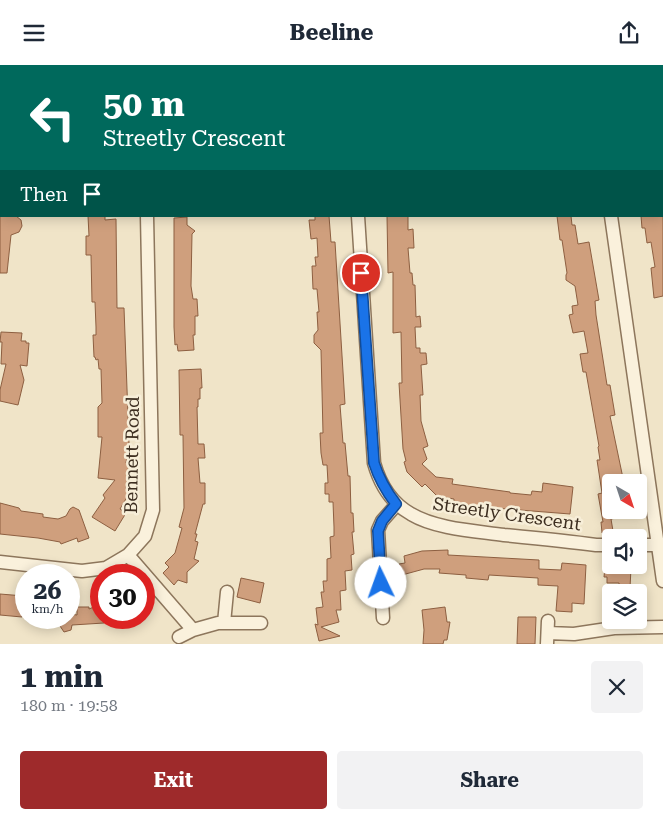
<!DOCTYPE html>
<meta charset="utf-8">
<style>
:root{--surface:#fff;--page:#f2f2f3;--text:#1f2937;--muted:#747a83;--accent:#9e2a2b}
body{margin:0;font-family:"Roboto Serif",serif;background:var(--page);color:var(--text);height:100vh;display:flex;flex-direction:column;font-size:19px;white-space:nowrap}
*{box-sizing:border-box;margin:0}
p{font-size:16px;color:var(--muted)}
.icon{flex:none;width:28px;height:28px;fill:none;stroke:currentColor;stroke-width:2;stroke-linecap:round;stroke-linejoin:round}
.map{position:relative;height:579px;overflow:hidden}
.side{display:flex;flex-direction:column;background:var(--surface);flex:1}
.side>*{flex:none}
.guide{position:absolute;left:0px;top:0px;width:664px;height:152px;box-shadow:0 2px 12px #0003;background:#00695c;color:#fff;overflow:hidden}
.needle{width:32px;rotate:141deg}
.fabs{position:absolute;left:602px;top:409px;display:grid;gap:10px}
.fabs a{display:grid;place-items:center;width:45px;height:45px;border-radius:5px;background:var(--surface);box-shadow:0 2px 12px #0003;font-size:25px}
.speed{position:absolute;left:15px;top:499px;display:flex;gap:10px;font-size:25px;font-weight:700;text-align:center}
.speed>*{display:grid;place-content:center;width:65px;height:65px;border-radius:50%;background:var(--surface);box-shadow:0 2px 12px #0003;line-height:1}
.speed small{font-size:12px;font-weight:400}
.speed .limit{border:8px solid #d22;background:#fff;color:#111}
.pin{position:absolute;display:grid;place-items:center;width:42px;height:42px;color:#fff;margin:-21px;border:2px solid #fff;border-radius:50%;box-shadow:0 1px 5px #0007}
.me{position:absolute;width:55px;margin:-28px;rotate:357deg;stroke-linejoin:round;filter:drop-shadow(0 0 4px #0008)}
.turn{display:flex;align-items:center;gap:18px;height:105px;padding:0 20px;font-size:22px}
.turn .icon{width:65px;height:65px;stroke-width:2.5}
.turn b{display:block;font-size:35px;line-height:42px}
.then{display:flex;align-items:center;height:48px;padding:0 20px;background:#0003;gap:10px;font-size:19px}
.round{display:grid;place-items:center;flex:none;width:52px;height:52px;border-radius:5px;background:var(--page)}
.head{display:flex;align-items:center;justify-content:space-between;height:85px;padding:0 20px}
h1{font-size:30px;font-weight:700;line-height:38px}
.cta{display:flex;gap:10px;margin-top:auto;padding:10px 20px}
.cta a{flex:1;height:58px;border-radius:5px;background:var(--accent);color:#fff;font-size:20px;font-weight:700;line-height:58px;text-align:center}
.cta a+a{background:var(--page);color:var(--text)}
header{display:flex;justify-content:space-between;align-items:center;height:65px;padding:0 20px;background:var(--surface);font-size:22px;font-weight:700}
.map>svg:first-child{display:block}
.building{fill:#cf9f7d;stroke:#8d5f41}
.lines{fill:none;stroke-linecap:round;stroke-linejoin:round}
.minor-casing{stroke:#8d765c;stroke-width:15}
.minor{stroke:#faf1dc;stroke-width:12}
.route-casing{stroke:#114b97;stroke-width:12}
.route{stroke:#1a73e8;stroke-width:9}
.labels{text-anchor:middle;stroke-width:5;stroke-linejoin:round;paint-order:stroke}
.street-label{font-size:18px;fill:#3d2e20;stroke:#f7eed8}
</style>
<header><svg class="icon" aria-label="menu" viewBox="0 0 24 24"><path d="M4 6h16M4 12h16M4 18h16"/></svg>Beeline<svg class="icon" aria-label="share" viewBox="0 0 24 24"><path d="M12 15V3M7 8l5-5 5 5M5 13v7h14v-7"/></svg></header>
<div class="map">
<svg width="663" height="579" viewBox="0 0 663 579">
<rect width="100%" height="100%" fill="#f0e4c8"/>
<!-- building -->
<path class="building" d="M0 151H16L21 155 22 161 19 167 11 170 7 208H0Z
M88 151H105V155L116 154 117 243H124L129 378 126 398 129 397 126 424 130 427 120 444 126 448 115 466 92 452 105 433 103 430 115 415 98 413 102 372H98V342L102 338 101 304H99L98 294 96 295 95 292H94L93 270H96V262L95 237H92L91 190H86V171H89Z
M315 151H329L331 177H335L345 339 340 340 343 378H345L348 411H350L351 448H353L354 467H352L354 489 351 490 352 505 345 506 346 525 340 526 341 545H336L339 557 321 562 340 571 319 576 315 559 318 560 316 543 323 542 321 527H324L323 516H327V494L331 493 330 472 334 471V462L333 437H329V429H325V418H328L327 400H323L321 388 320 368H323L321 285 314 278V270L318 265 317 247H319L317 224H313L312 201H316L315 192H318L317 173 311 174 309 155H315Z
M387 151H408V165L413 164 414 183H408L410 208H412L413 220H415L416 252 420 251 421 262H415L416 283H420V288H426L427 299 421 300 423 330H420L421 356 428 381 423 383 427 394 422 399 436 412 453 414 452 419 510 427V428L531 430 532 426 542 427 543 418 573 422 570 449 469 441 454 438V434L437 431 425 419 422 422 407 407 404 397 406 396 403 384 399 318H402L401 267 393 268V207L388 208Z
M557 151H571L572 160H575L578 179 589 177 599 235 595 236 596 250 607 320H610L615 350 610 351 624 418H611V445H632L633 450 611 454 613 466 602 468 601 457H603L598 429 602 428 597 395H600L598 382 599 381 586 307H583L580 289 588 288 584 266 573 268 569 250 573 249 572 241 578 240 575 221 566 215V210L567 208 562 175H560Z
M641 151H663V231L654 233 651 203 655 202 651 177 647 178 645 163H642Z
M187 152V160L195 166 192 169 191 221 193 234H197L198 251H195V270H193L194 285 178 286 177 279 175 280 174 262V153Z
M1 267 22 268 21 276H26V278H29L27 301 20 300 24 315 18 340 0 336V325L6 299H1L2 277H0Z
M201 304 202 323H200V334H198V342H197L198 379H204L205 393H198L200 418H205V439H203L195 469H197L195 476 198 477 194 494 199 496 187 507V518L178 515 174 520 163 508 169 502 165 498 175 488 182 463 179 462 184 443 183 370H180L179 305Z
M0 438 19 443 21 446 43 449V452L58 454 66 451 70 444 73 442 79 445 89 473 78 477 77 473 61 479 60 477 38 473 0 469Z
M448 485V490L539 495V504L561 505 562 498 586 500 584 539 572 538V547L556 546 558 521 538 520V513L489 510 488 515 466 513V510L439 508 440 504H424L402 510 399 499 405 498 404 491 422 486Z
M605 502 631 503 630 523 619 522V518H607V512H604Z
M241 513 264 518 260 538 237 532Z
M0 529 24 531 22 552 0 550Z
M101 539V552H104V558L72 560 71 565 64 567 54 552H69V549L77 550V542H89V544Z
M445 542 447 557H450L447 575H444L443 579H423L424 565 422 545Z
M518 552H536L535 579H517Z"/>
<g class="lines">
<!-- minor casing -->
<g class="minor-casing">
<path id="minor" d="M131 0 132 1
M348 0V1
M589 0 590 1
M0 103 1 102
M358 151 374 398C380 419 391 438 411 449 436 464 476 466 504 470 535 473 566 476 596 480H611
M611 151 663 516
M639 480H663
M128 490 193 565 218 558H261
M0 497 82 506 106 503 128 490 145 471 153 445 147 151
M383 553 378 465 382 456 397 439
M224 558 227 527
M548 568 574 569 614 563 663 562
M179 572 193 565
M547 579 548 556"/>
</g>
<!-- minor -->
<use href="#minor" class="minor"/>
</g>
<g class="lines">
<!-- route casing -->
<g class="route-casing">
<path id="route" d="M361 208 374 398C379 414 386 426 396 439L382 456 378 466 381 518"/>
</g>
<!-- route -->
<use href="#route" class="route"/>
</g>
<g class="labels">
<!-- street labels -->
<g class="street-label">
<text transform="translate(132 390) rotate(-89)" y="6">Bennett Road</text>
<text transform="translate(507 449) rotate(8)" y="6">Streetly Crescent</text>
</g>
</g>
</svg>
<div class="fabs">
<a><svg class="needle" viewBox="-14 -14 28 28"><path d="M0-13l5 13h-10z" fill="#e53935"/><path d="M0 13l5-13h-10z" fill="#747a83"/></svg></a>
<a><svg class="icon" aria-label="sound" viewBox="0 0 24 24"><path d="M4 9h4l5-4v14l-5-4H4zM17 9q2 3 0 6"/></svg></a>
<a><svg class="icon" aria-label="layers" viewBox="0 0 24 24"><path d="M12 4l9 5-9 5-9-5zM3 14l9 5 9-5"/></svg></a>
</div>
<div class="speed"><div>26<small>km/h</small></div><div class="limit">30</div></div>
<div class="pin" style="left:361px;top:208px;background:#d93025"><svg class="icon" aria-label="arrive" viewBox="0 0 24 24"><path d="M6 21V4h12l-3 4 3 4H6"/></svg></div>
<svg class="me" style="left:381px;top:518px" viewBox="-20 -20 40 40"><circle r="19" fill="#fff"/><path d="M0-13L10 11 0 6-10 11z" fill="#1a73e8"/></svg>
<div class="guide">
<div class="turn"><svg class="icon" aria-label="left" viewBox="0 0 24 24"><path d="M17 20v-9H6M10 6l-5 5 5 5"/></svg><div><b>50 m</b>Streetly Crescent</div></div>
<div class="then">Then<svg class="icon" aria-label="arrive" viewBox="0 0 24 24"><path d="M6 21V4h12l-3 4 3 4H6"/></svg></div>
</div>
</div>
<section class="side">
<div class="head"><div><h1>1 min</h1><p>180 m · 19:58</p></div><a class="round"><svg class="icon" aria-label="close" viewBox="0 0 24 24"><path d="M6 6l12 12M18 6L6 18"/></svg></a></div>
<div class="cta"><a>Exit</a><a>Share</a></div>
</section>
